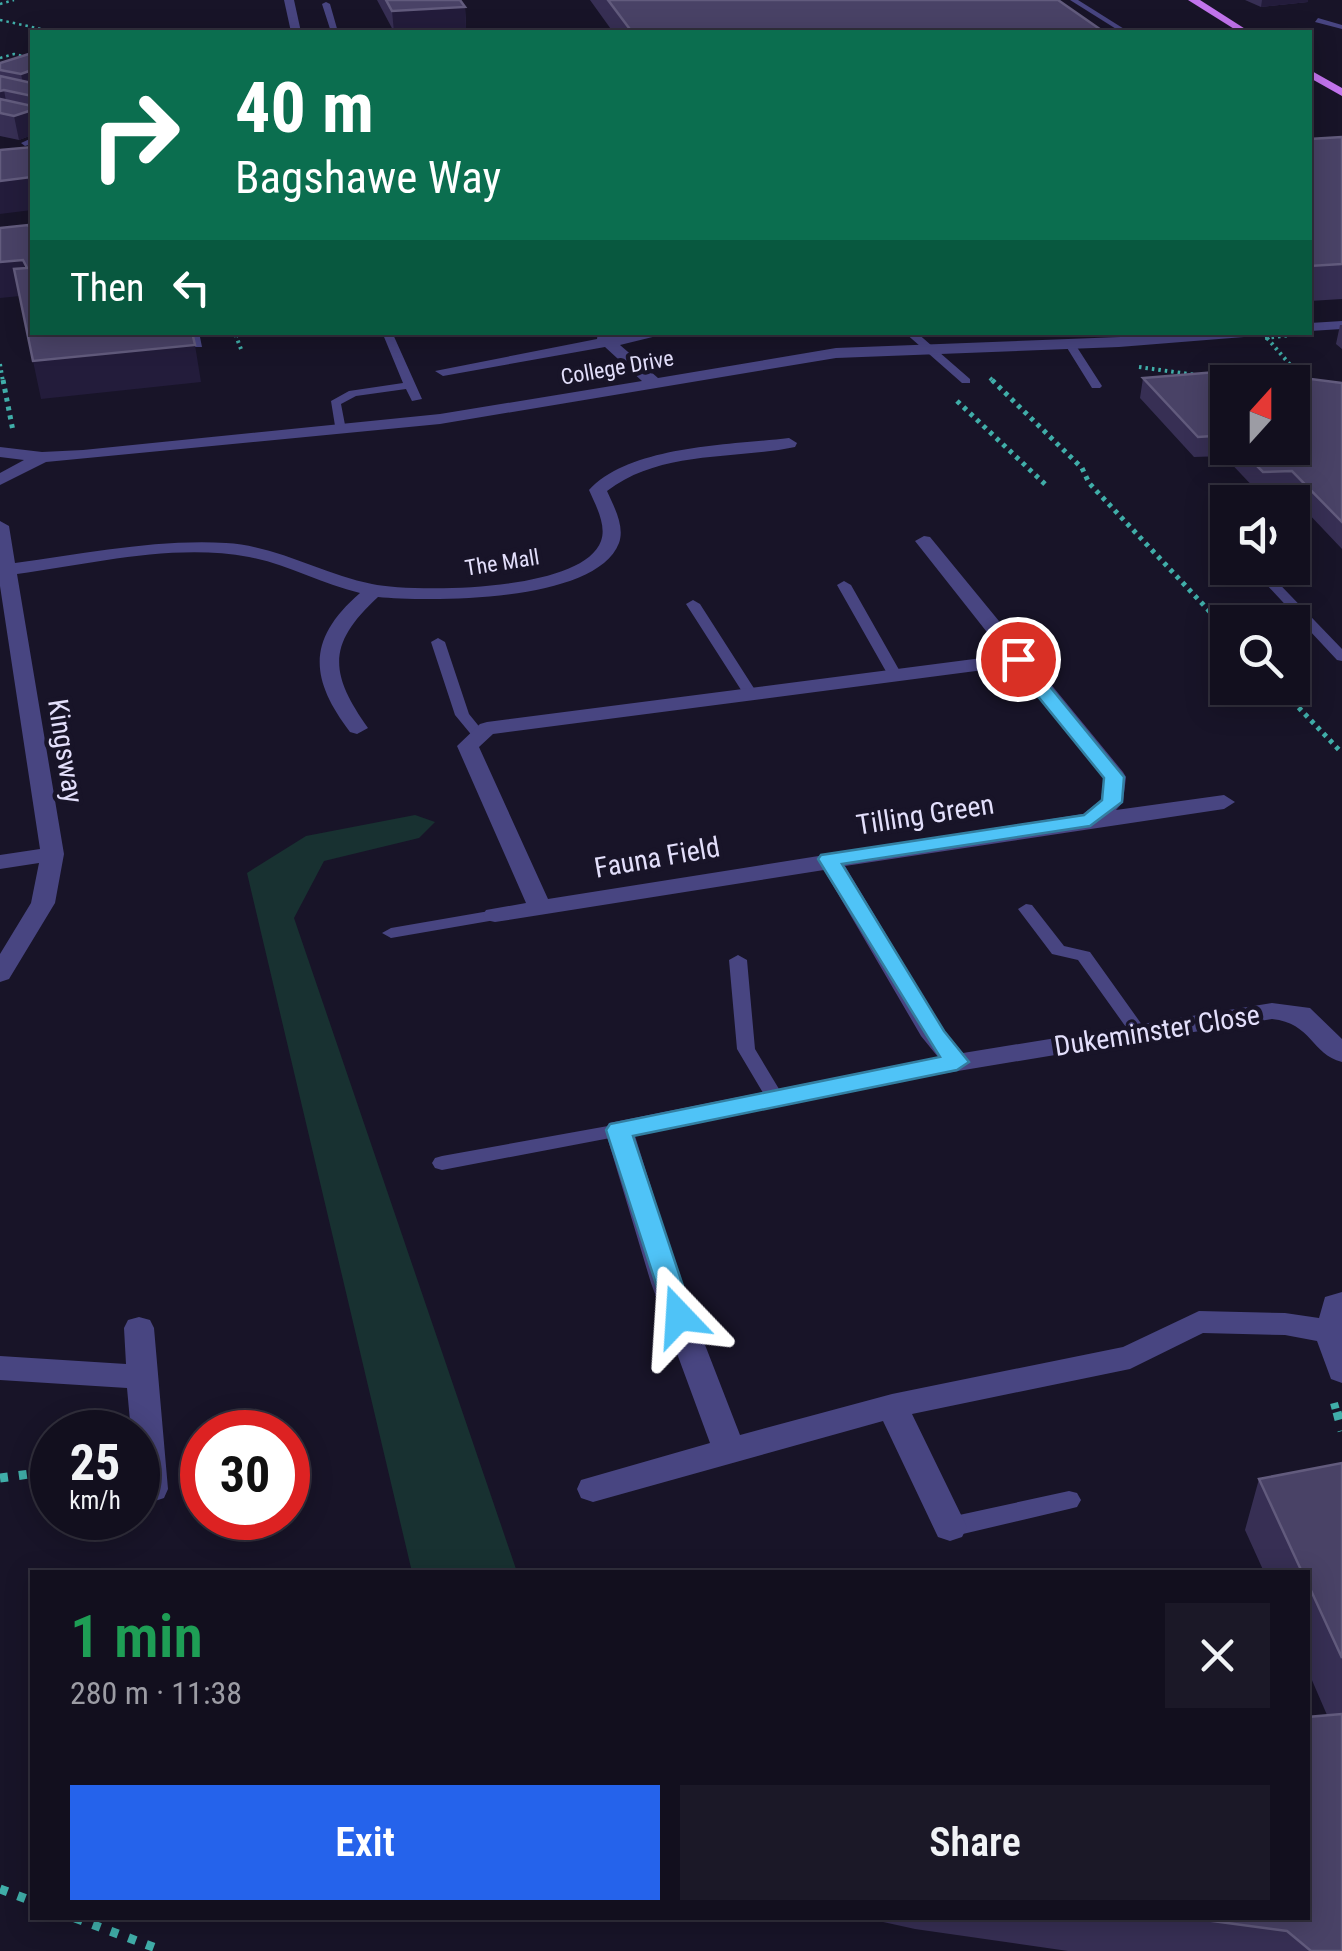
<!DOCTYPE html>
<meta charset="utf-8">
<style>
:root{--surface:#120f1e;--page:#1b1827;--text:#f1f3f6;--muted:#9c9ca4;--line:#312f3c;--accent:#2563eb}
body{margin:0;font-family:"Roboto Condensed",sans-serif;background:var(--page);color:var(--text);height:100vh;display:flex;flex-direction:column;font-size:38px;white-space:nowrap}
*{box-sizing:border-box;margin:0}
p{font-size:32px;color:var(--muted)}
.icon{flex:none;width:55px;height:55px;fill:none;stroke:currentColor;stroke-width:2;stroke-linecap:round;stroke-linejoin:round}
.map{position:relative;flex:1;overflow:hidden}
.details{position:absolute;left:30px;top:1570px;width:1280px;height:350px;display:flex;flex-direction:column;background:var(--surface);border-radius:0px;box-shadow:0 5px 25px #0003,0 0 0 2px var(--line)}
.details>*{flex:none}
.top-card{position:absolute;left:30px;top:30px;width:1282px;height:305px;border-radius:0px;box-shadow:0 5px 25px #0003,0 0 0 2px var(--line);background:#0b6e4f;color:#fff;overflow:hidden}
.needle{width:65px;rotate:21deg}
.buttons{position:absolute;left:1210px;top:365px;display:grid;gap:20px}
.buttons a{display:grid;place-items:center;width:100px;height:100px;border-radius:0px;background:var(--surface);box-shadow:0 5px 25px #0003,0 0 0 2px var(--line);font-size:50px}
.speed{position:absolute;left:30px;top:1410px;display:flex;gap:20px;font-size:50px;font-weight:700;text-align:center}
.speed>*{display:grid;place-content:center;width:130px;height:130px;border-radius:50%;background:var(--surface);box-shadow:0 5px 25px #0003,0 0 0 2px var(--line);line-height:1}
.speed small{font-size:25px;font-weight:400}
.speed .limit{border:15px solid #d22;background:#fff;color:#111}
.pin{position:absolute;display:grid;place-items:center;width:85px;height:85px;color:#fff;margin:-42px;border:5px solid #fff;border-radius:50%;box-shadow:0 2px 10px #0007}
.me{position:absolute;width:110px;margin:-55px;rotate:340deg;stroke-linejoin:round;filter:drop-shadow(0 0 8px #0008)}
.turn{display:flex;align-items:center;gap:35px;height:210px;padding:0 40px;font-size:45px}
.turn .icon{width:130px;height:130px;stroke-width:2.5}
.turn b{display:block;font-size:70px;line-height:85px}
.then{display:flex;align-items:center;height:95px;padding:0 40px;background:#0003;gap:20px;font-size:38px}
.round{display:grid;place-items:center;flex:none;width:105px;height:105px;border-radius:0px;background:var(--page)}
.head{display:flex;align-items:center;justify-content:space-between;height:170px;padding:0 40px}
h1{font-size:60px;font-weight:600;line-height:75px;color:#1e9e55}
.button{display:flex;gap:20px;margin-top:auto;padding:20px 40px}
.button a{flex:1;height:115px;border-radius:0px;background:var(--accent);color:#fff;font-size:40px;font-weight:600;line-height:115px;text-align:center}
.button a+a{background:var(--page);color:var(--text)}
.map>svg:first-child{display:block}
.green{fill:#183131}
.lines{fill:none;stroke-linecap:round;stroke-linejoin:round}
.path-far4{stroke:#40aea9;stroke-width:2.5;stroke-dasharray:2.5 4;stroke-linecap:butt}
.path-far3{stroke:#40aea9;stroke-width:4;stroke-dasharray:2.5 4;stroke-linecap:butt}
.path-far2{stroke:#40aea9;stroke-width:5;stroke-dasharray:4 5;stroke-linecap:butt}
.path-far1{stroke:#40aea9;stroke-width:8;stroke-dasharray:6 9;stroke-linecap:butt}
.path{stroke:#40aea9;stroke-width:9;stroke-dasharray:8 11;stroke-linecap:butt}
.lane{fill:#484581;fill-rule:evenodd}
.street{fill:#484581;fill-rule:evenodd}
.primary{fill:#c274ed;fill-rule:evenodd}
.wall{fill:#372f54;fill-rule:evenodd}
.shaded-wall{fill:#231c3b}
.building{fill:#494266;stroke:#625b7d;stroke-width:2.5}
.route{fill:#4fc3f7;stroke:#337fa1;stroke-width:2.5}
.labels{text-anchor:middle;stroke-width:9;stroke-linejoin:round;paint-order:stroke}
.far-street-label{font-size:22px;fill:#e3dffb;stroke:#181428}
.street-label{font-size:28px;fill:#e3dffb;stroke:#181428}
</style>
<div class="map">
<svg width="1342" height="1951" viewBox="0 0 1342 1951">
<rect width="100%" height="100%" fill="#181428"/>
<!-- green -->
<path class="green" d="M415 815 435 822 419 838 324 861 294 918 517 1572H412L247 873 306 836Z"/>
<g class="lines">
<!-- path-far4 -->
<path class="path-far4" d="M0 4 14 0
M0 20 55 32
M0 58 14 54 32 58"/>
<!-- path-far3 -->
<path class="path-far3" d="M1265 338 1292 335
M1267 338 1305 382
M241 349 236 336 242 332
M0 364 3 382
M1139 367 1196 375
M990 378 994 382"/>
<!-- path-far2 -->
<path class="path-far2" d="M3 380 13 431
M992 380 1082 468 1089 483 1228 631
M1303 380 1306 383
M957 401 1047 486
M1280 688 1342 753"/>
<!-- path-far1 -->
<path class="path-far1" d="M1334 1403 1337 1414"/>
<!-- path -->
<path class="path" d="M1337 1412 1342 1431
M0 1478 52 1471
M0 1889 32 1901
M75 1918 164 1951"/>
<!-- lane -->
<path class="lane" d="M1070 0H1078L1129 32H1121Z
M326 2 330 4 338 32H331L322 4Z
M1318 18 1342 25V29L1315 22Z
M32 138V144L25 146 21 143Z
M189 332H199L202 347H194Z
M382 332H392L422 399 412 401 406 389 356 396 341 404 346 430 336 432 331 401 349 391 403 383Z
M904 332H916L970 379V383H962Z
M1065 341H1073L1102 386 1100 388H1092L1064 343Z
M1251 568H1264L1342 649V661L1337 660Z
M844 581 851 585 902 675 900 678H890L888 675 837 585Z
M693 600 700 604 757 693 755 696 750 697 743 693 686 604Z
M438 638 445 642 469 714 486 735 484 738H474L455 715 431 642Z
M1026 904 1032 905 1064 946 1090 952 1145 1029 1148 1033 1145 1037H1133L1078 960 1052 954 1018 909Z
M495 910 501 911 503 915 501 919 391 938 382 933 391 928Z
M738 955 747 960 755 1049 785 1099 783 1103H769L737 1049 729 960Z
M619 1124 626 1125 629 1130 626 1135 442 1170 435 1168 432 1163 435 1158 442 1156Z
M1069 1491 1077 1493 1081 1500 1077 1507 1069 1509 950 1537 942 1534 938 1527 942 1520 950 1517Z"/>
<!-- street -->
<path class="street" d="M284 0H294L301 32H291Z
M1342 321V329L1310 331V323Z
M598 332 612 337 673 332 620 345 658 378 836 348 1251 332 1244 337 1119 347 836 358 440 424 46 462 0 485V473L24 460 0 457V447L42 452 83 450 440 414 642 381 605 347 443 376 435 371 597 339Z
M789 438 797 443 795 447C732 460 661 450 607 491 614 507 625 526 619 543 596 603 430 602 378 597 328 643 328 672 368 728L357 734 350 732C309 678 307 639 360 593 322 584 287 564 249 557 173 543 93 564 17 574L64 854 55 903 9 979 0 982V954L31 903 39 863 0 869V855L40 849 0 586V521L9 526 15 563C85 554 155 539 226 543 278 546 322 574 372 584 416 593 583 592 601 541 607 525 595 504 589 490 631 445 731 445 789 438Z
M924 536 930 537 1123 772 1126 777 1123 802 1116 810 1224 795 1235 802 1224 809 845 866 944 1031 963 1053 1272 1003 1310 1008 1342 1039V1062C1311 1054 1312 1023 1272 1019L928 1076 635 1136 681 1283 740 1435 892 1394 1123 1347 1199 1311 1285 1313 1319 1318 1325 1297 1342 1292V1383L1331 1379 1317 1341 1285 1335 1203 1333 1130 1369 912 1414 967 1527 962 1537 950 1541 938 1537 883 1421 593 1502 581 1498 577 1489 581 1480 710 1443 651 1283 605 1130 609 1123 938 1057 921 1036 824 870 495 922 486 920 483 915 486 910 526 903 457 746 480 724 487 722 1005 655 915 541ZM1014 666 1104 778 1101 800 1083 814 548 899 479 747 493 734Z
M139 1317 150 1320 154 1328 168 1489 164 1498 152 1502 138 1493V1432H131L127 1388 0 1380V1356L126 1364 124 1328 128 1320Z"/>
<!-- primary -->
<path class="primary" d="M1188 0H1200L1250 32H1239Z
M1310 70 1342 88V96L1310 78Z"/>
</g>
<!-- wall -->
<path class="wall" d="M377 0H460L465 7 466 28 394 32Z
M590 0H1058L1104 32H613Z
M1245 0H1308V2L1261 7Z
M32 53V135L19 140 0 136V63Z
M1342 137V299L1310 301V139Z
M1340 325H1342V349L1336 344Z
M1143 378 1342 383V549L1288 492 1259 493 1224 456 1194 457 1140 398ZM1228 382 1292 448H1228Z
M1342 1463V1951H1068L915 1929 865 1918H1308L1327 1715 1308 1671V1572H1264L1245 1530 1259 1479Z"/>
<!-- shaded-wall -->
<path class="shaded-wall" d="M1262 0H1308V2L1261 7Z
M465 7 466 28 394 32 392 11Z
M32 70V87L24 89 21 74Z
M4 90 8 113H0V91Z
M32 110V135L19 140 14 116Z
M32 177V210L0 214V181Z
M23 260 30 295 0 298V262Z
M195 345 201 382 41 399 33 361Z"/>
<!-- building -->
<path class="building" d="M386 0H460L465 7 392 11Z
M608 0H1058L1104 32H632Z
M32 53V70L21 74 0 70V63Z
M0 76 32 83V96L4 90 0 91Z
M0 99 32 106V110L14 116 0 113Z
M1342 137V264L1310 266V139Z
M32 147V177L0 181V150Z
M28 225 32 232V332H192L195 345 33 361 14 269 27 268 23 260 0 262V228Z
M1241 370 1342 383V522L1292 471 1263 472 1239 448H1292V382H1228V435L1198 437 1143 378Z
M1342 1463V1658L1308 1584V1572H1302L1259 1479Z
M1342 1714V1951H1311L1287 1931 1190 1918H1308V1717Z"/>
<!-- route -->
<path class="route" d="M1011 655H1024L1124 777 1122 802 1090 826 842 864 944 1031 969 1062 957 1070 633 1136 693 1316 679 1327 669 1324 606 1130 610 1124 940 1057 818 859 821 855 1084 815 1102 800 1104 778 1011 663Z"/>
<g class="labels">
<!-- far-street labels -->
<g class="far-street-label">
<text transform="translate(617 367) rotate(-10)" y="8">College Drive</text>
<text transform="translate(502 562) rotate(-9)" y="8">The Mall</text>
</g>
<!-- street labels -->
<g class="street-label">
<text transform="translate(66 751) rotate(81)" y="10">Kingsway</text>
<text transform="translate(925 814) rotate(-9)" y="10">Tilling Green</text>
<text transform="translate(657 857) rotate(-10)" y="10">Fauna Field</text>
<text transform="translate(1157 1030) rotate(-9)" y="10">Dukeminster Close</text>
</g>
</g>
</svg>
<div class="buttons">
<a><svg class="needle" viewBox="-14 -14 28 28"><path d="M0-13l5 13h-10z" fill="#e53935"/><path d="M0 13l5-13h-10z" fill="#9c9ca4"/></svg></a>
<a><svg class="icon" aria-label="sound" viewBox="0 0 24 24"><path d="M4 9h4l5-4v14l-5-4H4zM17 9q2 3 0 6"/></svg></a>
<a><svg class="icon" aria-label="search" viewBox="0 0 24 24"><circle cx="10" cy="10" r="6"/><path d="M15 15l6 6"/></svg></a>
</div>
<div class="speed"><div>25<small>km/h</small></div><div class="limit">30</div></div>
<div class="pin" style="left:1018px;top:659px;background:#d93025"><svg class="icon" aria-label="arrive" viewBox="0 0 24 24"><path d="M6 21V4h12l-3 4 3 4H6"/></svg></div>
<svg class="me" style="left:679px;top:1316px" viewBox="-20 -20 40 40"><path d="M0-17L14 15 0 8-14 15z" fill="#4fc3f7" stroke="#fff" stroke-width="4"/></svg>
<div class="top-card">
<div class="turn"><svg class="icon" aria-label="right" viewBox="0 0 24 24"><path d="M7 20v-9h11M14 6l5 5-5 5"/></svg><div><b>40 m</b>Bagshawe Way</div></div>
<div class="then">Then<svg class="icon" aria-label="left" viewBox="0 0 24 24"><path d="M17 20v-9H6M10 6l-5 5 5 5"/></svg></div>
</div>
<section class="details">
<div class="head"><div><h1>1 min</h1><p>280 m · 11:38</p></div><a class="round"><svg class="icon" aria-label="close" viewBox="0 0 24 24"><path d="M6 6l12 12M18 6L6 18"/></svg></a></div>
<div class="button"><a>Exit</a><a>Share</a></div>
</section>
</div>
